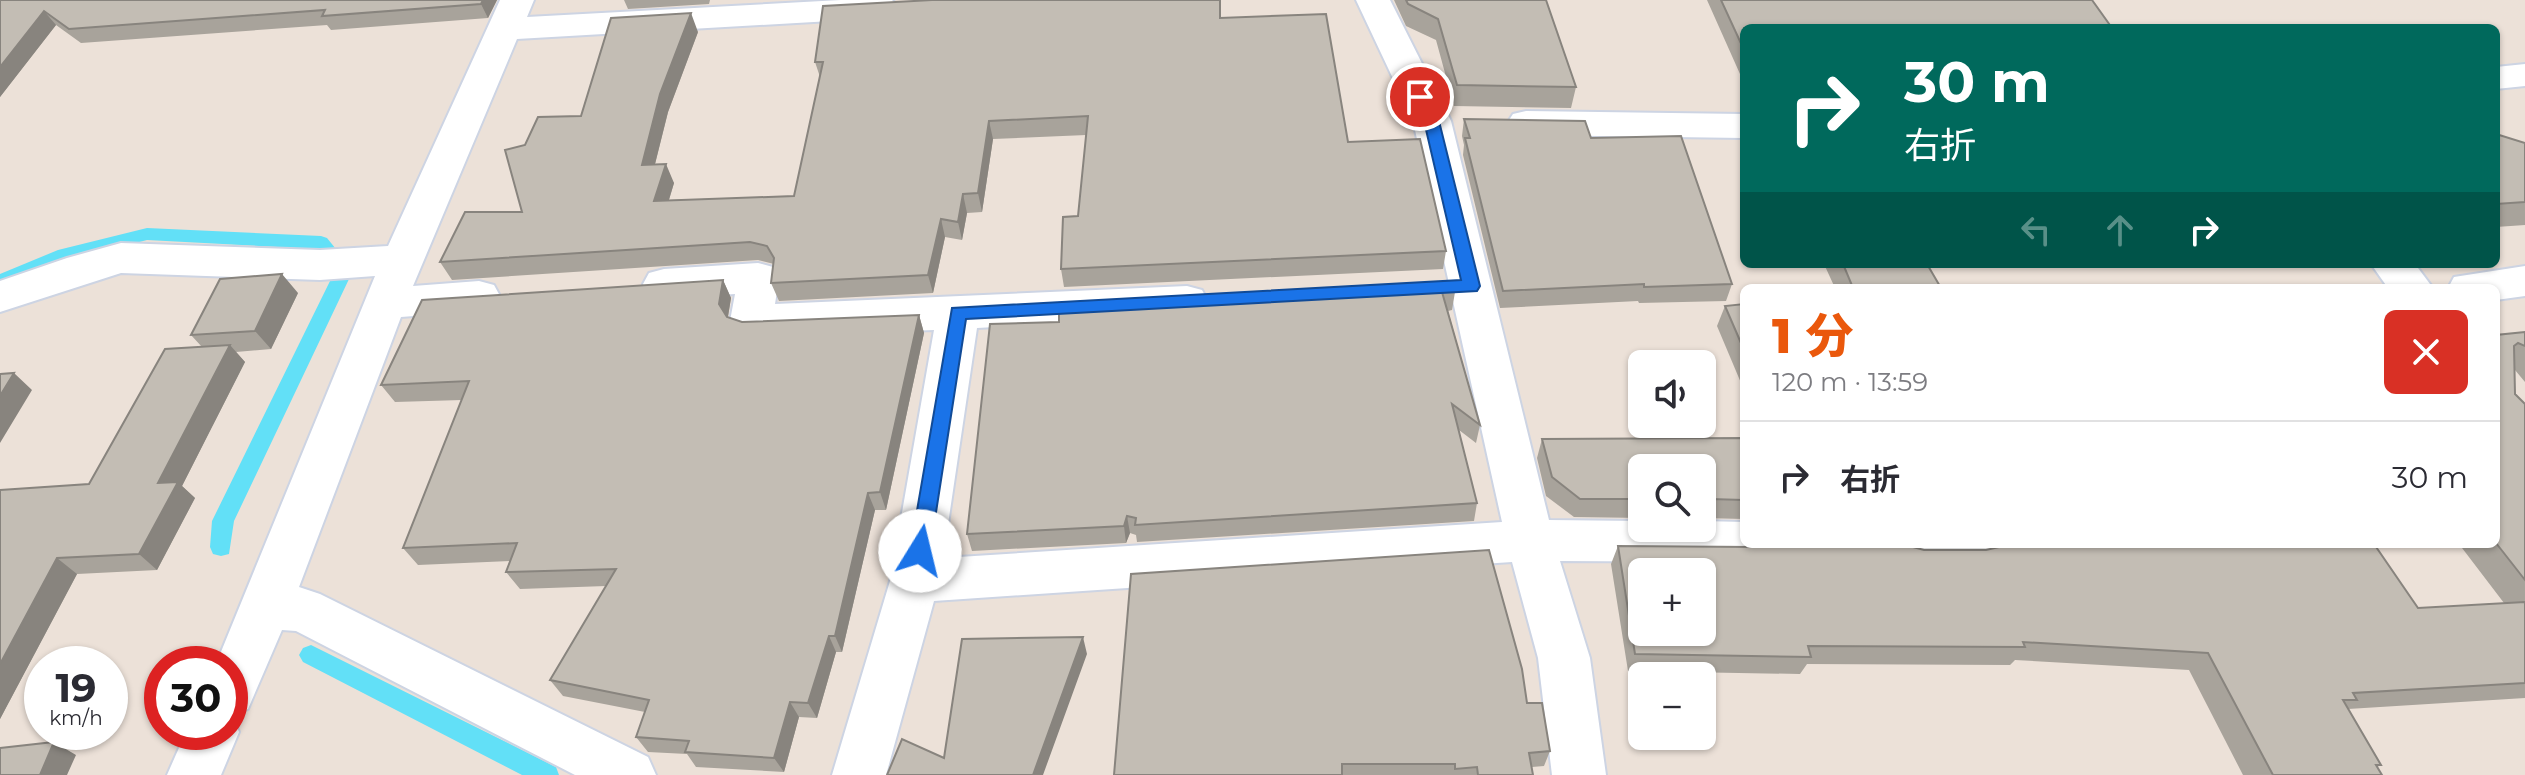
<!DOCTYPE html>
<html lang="ja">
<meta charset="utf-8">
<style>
:root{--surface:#fff;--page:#f7f7f7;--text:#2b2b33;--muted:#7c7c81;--line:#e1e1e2;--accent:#ea580c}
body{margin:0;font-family:Montserrat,"Noto Sans JP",sans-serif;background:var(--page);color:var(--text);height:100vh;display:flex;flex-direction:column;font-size:30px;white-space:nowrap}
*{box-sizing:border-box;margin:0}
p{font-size:26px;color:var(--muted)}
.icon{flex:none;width:44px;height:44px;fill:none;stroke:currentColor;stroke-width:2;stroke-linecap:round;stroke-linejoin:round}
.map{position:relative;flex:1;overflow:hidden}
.details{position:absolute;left:1740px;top:284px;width:760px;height:264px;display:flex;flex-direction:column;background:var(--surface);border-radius:12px;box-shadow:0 2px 6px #0004}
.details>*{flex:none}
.hud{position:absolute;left:1740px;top:24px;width:760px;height:244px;border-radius:12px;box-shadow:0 2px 6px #0004;background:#00695c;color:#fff;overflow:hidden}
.fabs{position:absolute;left:1628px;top:350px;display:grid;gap:16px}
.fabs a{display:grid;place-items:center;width:88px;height:88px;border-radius:12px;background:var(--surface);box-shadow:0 2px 6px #0004;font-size:40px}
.speed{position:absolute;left:24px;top:646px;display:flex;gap:16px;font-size:40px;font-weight:700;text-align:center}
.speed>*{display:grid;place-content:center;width:104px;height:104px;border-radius:50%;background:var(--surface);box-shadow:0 2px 6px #0004;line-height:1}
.speed small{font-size:20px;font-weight:400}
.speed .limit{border:12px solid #d22;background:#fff;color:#111}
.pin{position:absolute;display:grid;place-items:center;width:68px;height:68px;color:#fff;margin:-34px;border:4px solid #fff;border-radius:50%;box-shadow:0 2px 8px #0007}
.me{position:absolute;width:88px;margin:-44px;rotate:9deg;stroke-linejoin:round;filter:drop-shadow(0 0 6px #0008)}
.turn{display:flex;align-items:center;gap:28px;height:168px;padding:0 32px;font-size:36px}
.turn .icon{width:104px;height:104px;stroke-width:2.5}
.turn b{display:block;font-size:56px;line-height:68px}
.lanes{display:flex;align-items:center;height:76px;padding:0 32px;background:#0003;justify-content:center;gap:40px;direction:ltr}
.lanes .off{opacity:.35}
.round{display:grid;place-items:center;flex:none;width:84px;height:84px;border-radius:12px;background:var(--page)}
.overview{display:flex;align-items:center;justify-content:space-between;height:136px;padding:0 32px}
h1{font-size:48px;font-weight:800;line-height:60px;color:var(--accent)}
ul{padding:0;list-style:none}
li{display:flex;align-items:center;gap:24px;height:112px;padding:0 32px;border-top:2px solid var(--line)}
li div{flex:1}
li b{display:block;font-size:30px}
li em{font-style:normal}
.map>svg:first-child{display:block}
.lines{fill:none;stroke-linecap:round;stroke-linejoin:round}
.stream{fill:#62e0f7;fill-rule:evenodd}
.minor-casing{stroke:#cdd4e3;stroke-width:4}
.minor{fill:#fff;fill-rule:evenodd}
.wall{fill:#a8a39b}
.shaded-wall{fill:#88847e}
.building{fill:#c3bdb4;stroke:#88847e;stroke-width:2;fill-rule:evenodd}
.route{fill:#1a73e8;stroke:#114b97;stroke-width:2}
</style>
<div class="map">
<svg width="2525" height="775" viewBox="0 0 2525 775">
<rect width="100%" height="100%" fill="#ece1d8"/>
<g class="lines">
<!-- stream -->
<path class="stream" d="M147 228 321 236 327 238 340 254 331 261 316 249 147 240 70 260 0 288V274L58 250Z
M340 272 349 279 234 521 229 554 221 556 213 554 210 547 212 521 331 279Z
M311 645 556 767 559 775H522L303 662 299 655 303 648Z"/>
<!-- minor casing -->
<g class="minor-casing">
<path id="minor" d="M500 0H534L527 17 841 0H892L900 8 895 15 883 18 517 39 413 286 479 281 494 285 500 296 494 307 479 311 401 317 299 587 320 594 648 757 656 775H575L296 631 282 630 248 709 232 715 239 732 221 775H167L186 732H230V664H216L375 276 320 280 121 273 0 312V281L67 258 121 243 320 250 388 246Z
M1356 0H1390L1451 121 1549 520 1642 521V528H1702V521L1744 522V544H1767L1761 556 1744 562 1560 561 1590 658 1606 775H1552L1538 658 1512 562 934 601 886 775H832L890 581 934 330 751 337 736 332 730 321 735 294 664 299 649 295 643 284 649 273 664 269 758 263 773 267 779 278 775 304 1187 286 1202 290 1208 301 1202 312 1187 316 977 328 943 558 1502 522 1413 121Z
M2525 64V86L2496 89V67Z
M1526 111 1744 114V138L1526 135 1513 132 1507 123 1513 114Z
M2371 264H2415L2433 288H2388Z
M2525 266V296L2496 300V288H2448L2454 277Z
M1878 544H2005V545L1998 559C1966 571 1917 570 1885 558Z"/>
</g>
<!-- minor -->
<use href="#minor" class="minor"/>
</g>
<!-- wall -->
<path class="wall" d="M0 0H497L488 18 331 30 327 25 81 43 56 25 0 97Z
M624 0H710L709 4 628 9Z
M1394 0H1546L1576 87 1571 108 1454 106 1436 40 1406 26Z
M1707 0H2092L1744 28V83Z
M1220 18 1348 142 1446 251 1443 269 1064 287 1061 269 1078 216 1086 135 993 139 982 212 967 213 962 240 945 237 933 293 779 301 771 283 774 264 758 260 452 280 440 262 522 212 525 145 581 116 698 32 668 112 655 164 674 183 669 200 794 196 820 77 815 62Z
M1464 119 1591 138 1732 284 1726 301 1639 303 1638 301 1500 308 1463 155 1464 145 1462 136Z
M2496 134 2525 143V225L2496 227Z
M1824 264H1927L1941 288H1835Z
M723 280 731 298 728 317 742 322 919 315 924 333 886 510H875L842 652H836L817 718 799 717 784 772 696 767 687 754 648 752 636 737 645 712 563 696 550 680 606 586 520 589 506 572 510 561 418 565 403 548 462 400 395 402 381 385Z
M1455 292 1452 310 1448 311 1480 425 1476 443 1459 430 1477 503 1474 521 1137 542 1136 535 1130 533 1126 543 972 551 967 534 1059 322Z
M298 293 271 349 236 352 245 362 182 486 195 498 157 570 77 574 0 719V490L89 484 202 347 191 335Z
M1744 304V390L1717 326 1725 306Z
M2525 332V382L2515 370V394L2525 404V698L2348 709 2381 765 2377 767 2382 775H2243L2189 670 2015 660 2010 665 1807 664 1800 674 1628 671 1611 564 1618 546 1986 550 2006 545V544H2374L2418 608 2504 603 2459 544H2496V335Z
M1744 438V519L1702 518V468H1642V518L1574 517 1546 496 1537 458 1542 439Z
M1527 703 1550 751 1544 766 1532 767 1533 775H1114Z"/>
<!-- shaded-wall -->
<path class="shaded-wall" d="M483 0H497L488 18 481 4Z
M44 11 56 25 0 97V67Z
M691 13 698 32 668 112 650 184 642 165 660 94Z
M989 121 993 139 982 212 978 193Z
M666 164 674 183 663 219 654 201Z
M963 194 967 213 962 240 958 222Z
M941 219 945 237 933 293 928 275Z
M282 274 298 293 271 349 255 331Z
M723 280 731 298 727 322 719 304Z
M919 315 924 333 886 510 880 492Z
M230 345 245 362 182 486 195 498 157 570 139 554 158 483Z
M14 373 32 390 0 443V396Z
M868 493 875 510 842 652 835 636Z
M1127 516 1130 533 1126 543 1124 526Z
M57 558 77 574 0 719V664Z
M829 636 836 652 817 718 808 703Z
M1083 637 1087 654 1043 775H1033Z
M790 702 799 717 784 772 774 758Z
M54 742 76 755 67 775H40Z"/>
<!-- building -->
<path class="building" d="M0 0H483L481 4 322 16 325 10 69 29 44 11 0 67Z
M932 0H1220V18L1326 14 1348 142 1420 139 1446 251 1061 269 1063 217 1078 216 1088 116 989 121 978 193 963 194 958 222 941 219 928 275 771 283 774 258 767 246 750 242 440 262 465 212H522L505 150 525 145 538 117 581 116 611 18 691 13 660 94 642 165 666 164 654 201 794 196 823 62H815L823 6Z
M1406 0H1546L1576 87 1457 85 1438 19 1408 4Z
M1721 0H2092L2112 28H1744V50Z
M1464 119 1585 121 1591 138 1681 136 1732 284 1644 287V284L1503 291 1465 138H1470Z
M2496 134 2525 143V202L2496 204Z
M1843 264H1927L1941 288H1853Z
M282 274 255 331 191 335 220 279Z
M723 280 719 304 727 317 742 322 919 315 880 492 868 493 835 636H829L808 703 790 702 774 758 685 752 689 741 636 737 649 700 550 680 616 569 506 572 517 543 403 548 469 381 381 385 422 300Z
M1454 286 1455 292H1442L1480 425 1452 404 1477 503 1135 525 1136 518 1127 516 1124 526 967 534 990 324 1059 322V308Z
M1744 304V350L1725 306Z
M2525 332V346L2518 343 2514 346 2515 394 2525 404V580L2496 543V335Z
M230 345 158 483 178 482 139 554 57 558 0 664V490L89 484 165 349Z
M14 373 0 396V374Z
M1744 438V500L1710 499 1707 506H1702V468H1642V499H1580L1552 477 1542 439Z
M1762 544H1902L1924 550H1986L2012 544H2374L2418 608 2525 602V683L2353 693 2357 700H2343L2381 765H2376L2382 775H2273L2208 653 2023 642 2025 647 1808 646 1811 657 1635 654 1618 546 1753 547ZM1642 572H1702V632H1642Z
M1489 550 1522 669 1527 703H1542L1550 751 1529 753 1533 775H1478L1477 767 1455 769V764H1342V775H1114L1131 574Z
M1083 637 1033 775H887L902 739 944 758 962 639Z
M54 742 40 775H0V748Z"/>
<!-- route -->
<path class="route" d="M1420 92 1425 94 1439 121 1480 286 1477 291 966 319 930 551 927 557 920 560 913 557 910 551 952 308 1461 280 1424 121 1412 97Z"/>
</svg>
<div class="fabs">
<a><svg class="icon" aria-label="sound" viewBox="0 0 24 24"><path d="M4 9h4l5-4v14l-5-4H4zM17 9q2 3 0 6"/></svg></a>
<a><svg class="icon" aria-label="search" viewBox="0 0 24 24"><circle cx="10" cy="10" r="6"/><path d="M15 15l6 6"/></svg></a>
<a>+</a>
<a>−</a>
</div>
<div class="speed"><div>19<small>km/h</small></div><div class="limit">30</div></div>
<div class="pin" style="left:1420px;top:97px;background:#d93025"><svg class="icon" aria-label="arrive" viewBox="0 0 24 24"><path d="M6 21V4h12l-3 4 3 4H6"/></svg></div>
<svg class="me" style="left:920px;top:551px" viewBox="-20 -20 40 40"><circle r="19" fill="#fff"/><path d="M0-13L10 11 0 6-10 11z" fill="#1a73e8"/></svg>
<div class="hud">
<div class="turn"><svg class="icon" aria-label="right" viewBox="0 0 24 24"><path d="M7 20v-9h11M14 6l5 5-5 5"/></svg><div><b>30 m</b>右折</div></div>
<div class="lanes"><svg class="icon off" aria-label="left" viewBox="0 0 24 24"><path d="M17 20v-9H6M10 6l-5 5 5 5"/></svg><svg class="icon off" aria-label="ahead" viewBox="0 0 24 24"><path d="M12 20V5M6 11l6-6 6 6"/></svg><svg class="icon" aria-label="right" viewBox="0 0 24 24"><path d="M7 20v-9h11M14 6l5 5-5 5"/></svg></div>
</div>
<section class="details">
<div class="overview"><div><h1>1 分</h1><p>120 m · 13:59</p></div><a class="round" style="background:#d93025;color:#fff"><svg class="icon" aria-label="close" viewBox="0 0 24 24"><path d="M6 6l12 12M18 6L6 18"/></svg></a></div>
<ul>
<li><svg class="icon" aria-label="right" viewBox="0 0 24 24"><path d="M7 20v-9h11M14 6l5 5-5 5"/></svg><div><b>右折</b></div><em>30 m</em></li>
</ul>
</section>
</div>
